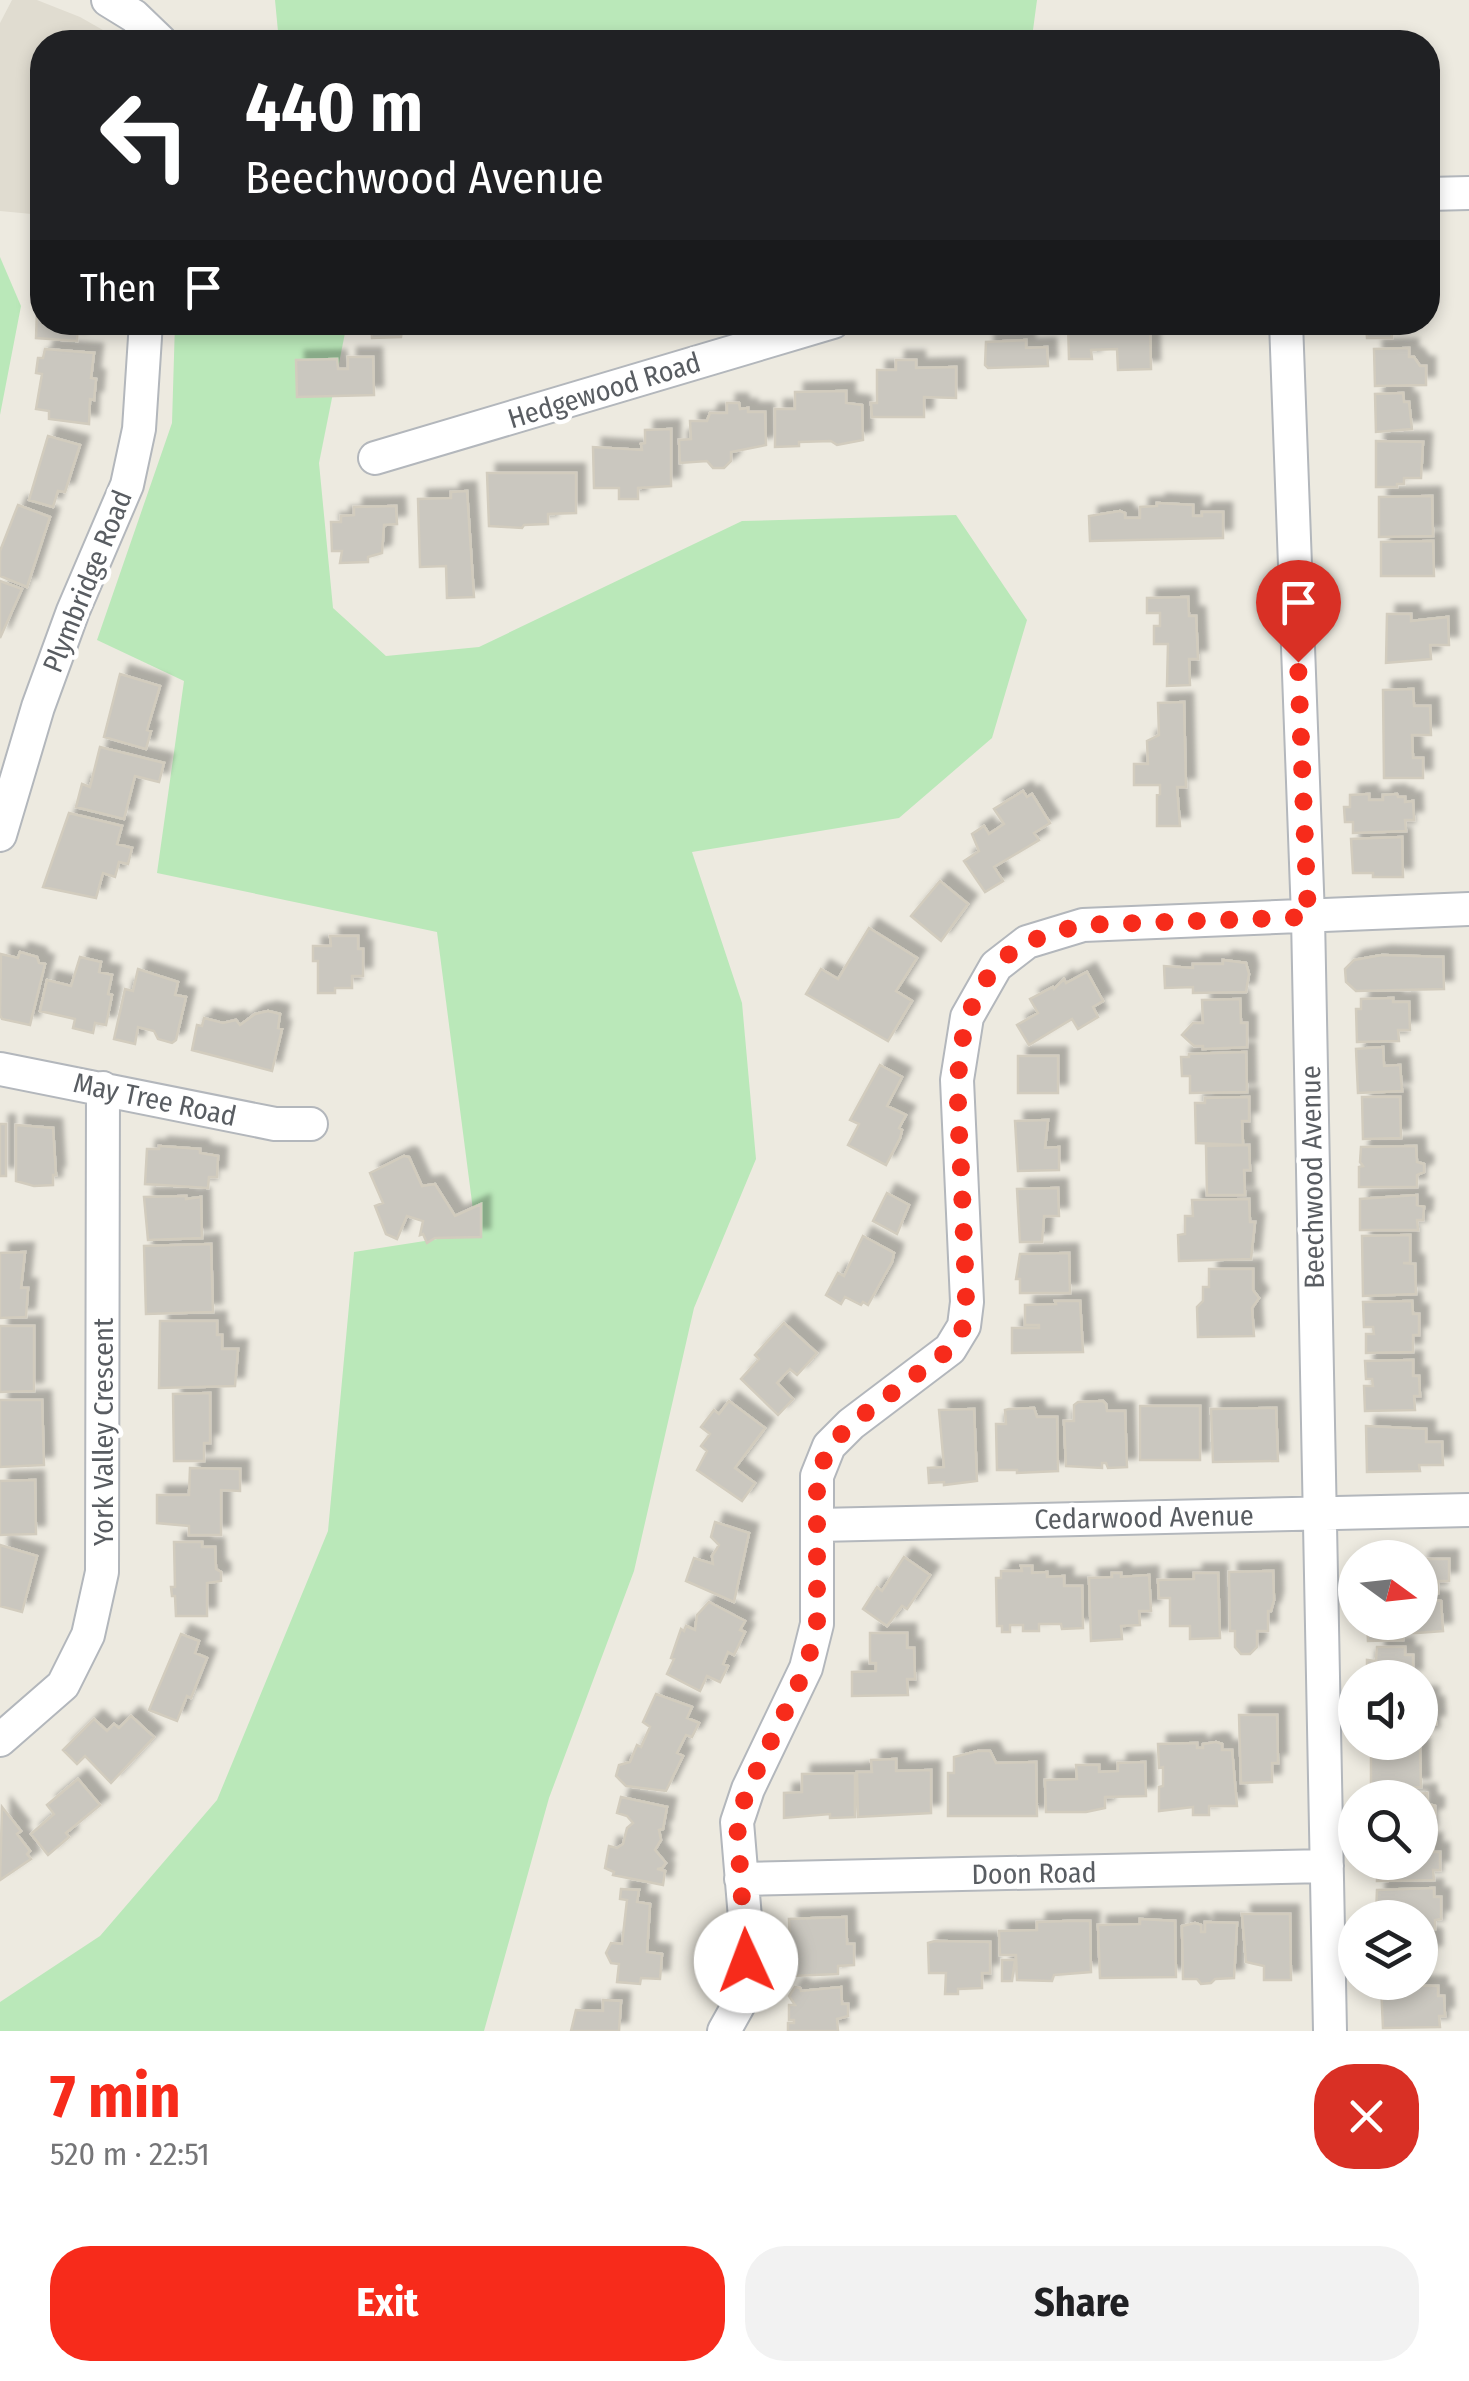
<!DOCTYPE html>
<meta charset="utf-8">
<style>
:root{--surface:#fff;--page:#f2f2f2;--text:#202124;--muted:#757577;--accent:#f72b1b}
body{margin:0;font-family:"Fira Sans Condensed",sans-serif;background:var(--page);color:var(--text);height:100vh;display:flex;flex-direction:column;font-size:38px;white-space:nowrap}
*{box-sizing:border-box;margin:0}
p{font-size:32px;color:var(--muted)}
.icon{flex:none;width:55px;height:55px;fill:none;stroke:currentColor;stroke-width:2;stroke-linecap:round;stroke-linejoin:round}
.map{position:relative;height:2031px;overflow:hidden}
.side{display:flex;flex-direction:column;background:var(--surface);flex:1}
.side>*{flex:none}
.top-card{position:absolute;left:30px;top:30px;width:1410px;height:305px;border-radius:40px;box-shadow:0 5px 15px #0003;background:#202124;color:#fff;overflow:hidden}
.needle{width:65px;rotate:105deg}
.fabs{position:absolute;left:1338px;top:1540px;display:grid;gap:20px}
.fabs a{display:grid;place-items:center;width:100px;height:100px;border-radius:50%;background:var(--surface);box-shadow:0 5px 15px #0003;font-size:50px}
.pin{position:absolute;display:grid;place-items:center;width:85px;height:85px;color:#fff;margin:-102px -42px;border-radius:50% 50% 50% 0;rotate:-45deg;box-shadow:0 0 10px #0007}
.pin .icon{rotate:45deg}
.me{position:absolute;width:110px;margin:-55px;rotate:358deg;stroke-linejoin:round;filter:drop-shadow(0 0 8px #0008)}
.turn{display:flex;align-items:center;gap:35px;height:210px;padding:0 50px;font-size:45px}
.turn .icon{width:130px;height:130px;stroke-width:2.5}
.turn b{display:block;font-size:70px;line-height:85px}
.then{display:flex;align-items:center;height:95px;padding:0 50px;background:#0003;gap:20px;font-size:38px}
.round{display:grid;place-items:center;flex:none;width:105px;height:105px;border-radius:40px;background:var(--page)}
.summary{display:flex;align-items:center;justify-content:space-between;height:170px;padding:0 50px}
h1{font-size:60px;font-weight:700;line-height:75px;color:var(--accent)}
.action{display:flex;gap:20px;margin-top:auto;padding:20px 50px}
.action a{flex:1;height:115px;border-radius:40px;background:var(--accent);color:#fff;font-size:40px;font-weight:700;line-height:115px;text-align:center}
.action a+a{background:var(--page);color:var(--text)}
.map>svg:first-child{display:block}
.education{fill:#e0dcd0}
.green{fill:#bae8b9}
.building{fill:#cac7bf;stroke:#d2ccbe;stroke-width:2.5;filter:url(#shadow)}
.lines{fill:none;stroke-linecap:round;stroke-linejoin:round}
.minor-casing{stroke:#b3b7bc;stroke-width:36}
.minor{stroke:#fff;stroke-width:32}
.route{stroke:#f72b1b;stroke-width:18;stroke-dasharray:0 32.4}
.labels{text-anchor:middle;stroke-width:9;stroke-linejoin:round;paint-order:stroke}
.street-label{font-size:28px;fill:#595d62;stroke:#fff}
</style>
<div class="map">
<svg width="1469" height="2031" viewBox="0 0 1469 2031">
<defs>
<filter id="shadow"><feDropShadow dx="9" dy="-9" stdDeviation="2.5" flood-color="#0004"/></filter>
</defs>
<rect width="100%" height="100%" fill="#edeae0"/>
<!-- education -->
<path class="education" d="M12 0H37L80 17 124 42H42V215L0 211V23Z"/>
<!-- green -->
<path class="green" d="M275 0H1037L1033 30 979 42H279Z
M0 257 21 306 0 415Z
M175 323H347L319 463 333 608 386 656 479 647 742 521 956 515 1027 620 992 738 899 818 692 852 742 1003 756 1159 694 1308 634 1571 549 1798 484 2031H0V2002L100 1936 217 1800 328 1531 354 1252 476 1233 437 932 157 873 184 681 97 640 172 423Z"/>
<!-- building -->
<path class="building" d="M38 283H42V322H78L77 341 36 338Z
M371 322H403L401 337 372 338Z
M1068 322H1150L1151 369 1118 370 1117 349 1091 350 1092 359H1069Z
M1366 322H1392V338H1367Z
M1026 340V348L1047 347 1048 366 988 368 985 365 986 342Z
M1409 348V357H1414L1420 366H1426V385L1375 386 1374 349Z
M45 349 94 353 91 378 96 379 94 400 90 399 89 424 49 419V411L36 409 42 374 36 373 38 358H43Z
M348 357H373L374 395 297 397 296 360 337 359 338 369H348Z
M896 360H916V368L956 367V398L924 397V417H872L871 403H877V370H896Z
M846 391V403L862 405 863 440 837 445 831 441 799 442V446L775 447V409H795V392Z
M1403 393 1404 402H1409L1412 429 1376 432 1375 394Z
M727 403H739L740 409 748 408V412H765L766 445 731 452V461L724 468H713L707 461 680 463 679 440 691 439 690 421H707L710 413H727Z
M671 429V486L638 488V499H619V488H594L593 447 642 450 641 444 645 443V430Z
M48 436 80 445 65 492 58 491 53 507 29 500Z
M1376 441 1423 442 1421 478H1404V484H1397V487H1376Z
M487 473H576V513L548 514V524L524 525 522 528 489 526Z
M467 491 474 597 447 598 446 566 420 567 418 499 451 498V492Z
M1432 496 1433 536 1379 537V497Z
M1157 503 1193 505V516H1202V512H1223V538L1090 541 1089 516 1120 511 1125 513V518H1140V507L1157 506Z
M18 505 50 517 27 587 0 576V551Z
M396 506 397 524 384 525 382 553 368 557V562L340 563 342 551H332L331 522H341V516L354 515V507Z
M1433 541 1434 576H1381V542Z
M0 581 22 589 0 638Z
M1188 597 1189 616H1196L1198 659H1189L1190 685 1167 686 1168 644H1154V626H1160V613H1147V598Z
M1387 614H1411V621L1448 617 1449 645H1430L1431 659 1386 663Z
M120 674 160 686 147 730 151 731 146 749 104 737Z
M1413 689 1414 706H1430L1431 735H1412L1413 758H1423V778H1384L1383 690Z
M1184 702 1186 787H1177L1180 826H1157V795L1160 794V785H1134V764H1148L1147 741 1159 735 1158 703Z
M100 747 164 763 159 782 135 776 124 819 76 807 82 784 90 787Z
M1023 791 1027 797 1032 794 1050 823 1034 833 1039 840 994 867 1003 881 985 892 964 861 979 851 972 834 984 826 989 834 1004 824 994 809Z
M1369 794V800H1383V795L1397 794 1398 797H1405V802L1413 801 1414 820H1405L1406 831 1353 833V822H1345L1344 807H1350V795Z
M69 813 122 826 117 844 132 848 128 864 119 862 115 877 103 873 96 898 43 887Z
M1402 837 1403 877H1373V873H1353L1351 839Z
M940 881 968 904 941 941 911 916Z
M869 928 917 958 896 991 912 1001 888 1041 806 994 821 969 838 979Z
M330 936H358V949H363V976H352V988H335V993H318V961H313V946H331Z
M20 952 37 957 39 963 45 964 30 1025 2 1019 0 1015 1 954 18 958Z
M1382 955 1443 957 1444 989 1356 991 1346 982 1345 969 1354 960Z
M80 957 101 962 99 972 112 975 108 994 112 995 106 1025 95 1023 93 1033 73 1028 75 1019 40 1011 47 980 71 986Z
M1223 960 1246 963 1249 974 1246 992 1193 993V987L1165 988 1164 966 1193 968V964H1223Z
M138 969 178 982 175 995 186 997 176 1040 172 1043 158 1039 154 1031 138 1027 135 1044 114 1039 125 989 133 991Z
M1087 972 1103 1001 1093 1007 1098 1017 1078 1029 1072 1019 1029 1045 1017 1025 1038 1013 1030 999 1053 987 1054 989 1064 979 1066 983Z
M1393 998V1002H1409L1410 1030H1398L1399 1041 1357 1042 1356 1009H1361V999Z
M1240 999 1241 1023H1247V1047L1203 1049V1046H1194L1182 1035 1193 1023H1203L1202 1000Z
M268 1011 280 1014 278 1028 282 1029 272 1071 192 1050 197 1025 202 1026 204 1018 223 1023 236 1020 240 1025 255 1014Z
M1383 1047 1384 1066 1400 1065 1402 1091 1358 1093 1356 1049Z
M1246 1052 1247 1092 1190 1093V1076H1182L1181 1057H1189V1054Z
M1018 1056H1058V1093H1018Z
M880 1065 902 1077 887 1106 906 1115 899 1128 902 1130 900 1138 886 1165 848 1145 859 1124 850 1120Z
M1249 1097V1121H1242L1243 1145 1196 1143 1195 1103H1205V1098Z
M1362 1097H1400L1401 1138 1363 1139Z
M1048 1120 1045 1148 1059 1147V1170L1018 1171 1015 1121Z
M0 1124H6V1176H0Z
M16 1125 53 1128 56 1175H53V1185L34 1186 16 1181Z
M1249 1145 1250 1170H1244L1245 1195H1207L1206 1146Z
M159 1146 200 1149V1153L218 1156 217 1177H209L208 1188 145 1184 147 1149H159Z
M1416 1146 1417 1162 1424 1164V1172L1417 1175V1187H1359V1167L1363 1166 1360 1162 1361 1147Z
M404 1156 409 1157 422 1186 435 1184 455 1216 481 1204V1237L435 1238 427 1243 423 1234 420 1235 423 1221 407 1216 397 1239 386 1234 375 1206 383 1203 370 1173Z
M1058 1188 1059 1216H1044L1042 1242H1020L1017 1189Z
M887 1193 909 1205 897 1234 873 1221Z
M1417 1195V1205L1424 1207 1423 1220H1417L1418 1230H1360V1199Z
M186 1196V1199L201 1197 202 1238 148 1240 144 1197Z
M1249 1199 1250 1222H1255L1251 1259 1179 1261 1178 1235 1185 1234V1216H1193L1192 1200Z
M1410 1235V1263H1403L1415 1264 1416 1294 1363 1296 1362 1236Z
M863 1236 894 1253 892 1262 868 1305 863 1302 861 1305 845 1297 841 1304 826 1295 838 1273 844 1276Z
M211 1244 213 1312 146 1314 144 1246Z
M25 1252 21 1288H28L26 1317 0 1318V1253Z
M1069 1253 1070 1293H1020V1279H1016L1020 1254Z
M1209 1269H1253V1290L1259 1298 1252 1308 1254 1336 1198 1337 1197 1307 1203 1301V1287H1209Z
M1055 1301H1080L1083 1352 1012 1353V1328H1039V1325H1025V1305L1056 1304Z
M1412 1301 1413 1314H1419V1335H1413V1352L1366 1353V1334H1374L1373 1327H1364L1363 1302Z
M160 1321H217V1335H222V1349H238L235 1386 159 1388Z
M784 1323 817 1353 797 1375 790 1369 777 1383 793 1399 778 1415 741 1379 759 1359 755 1355Z
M0 1326H34V1391L0 1392Z
M1413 1360V1376H1419L1420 1396H1414L1415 1410 1365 1411 1364 1386H1373L1372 1379H1366L1365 1361Z
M210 1393V1443H204V1461H174L173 1394Z
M0 1400H42L44 1465 0 1467Z
M729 1401 765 1428 735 1468 755 1483 742 1501 697 1470 707 1451 701 1446 710 1434 701 1427 714 1410 719 1414Z
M1103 1401 1106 1404 1107 1411H1125L1127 1467 1108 1468 1106 1463H1102V1468L1066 1466 1064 1421H1074V1405L1078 1402Z
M1140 1406H1200V1460H1140Z
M1034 1408 1037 1417H1057L1058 1471 1017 1473V1470H997L996 1424H1006L1005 1410 1009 1409Z
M1276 1408 1278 1461 1213 1462 1211 1409Z
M974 1409 977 1481 944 1485V1482L929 1483 928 1468 944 1467 939 1410Z
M1366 1426 1426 1429V1442H1442L1443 1465H1419L1420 1471 1367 1472Z
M190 1468 240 1469V1491L221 1490V1535H189V1526L157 1523V1495H189Z
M35 1480 36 1534 0 1535V1481Z
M715 1522 749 1533 734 1602 686 1581 694 1558 713 1564 712 1556 719 1545 711 1537Z
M174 1542H202V1547H215L216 1569 221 1572V1581L207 1583V1616H176L175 1596H172L171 1587H175Z
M0 1545 37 1556 22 1612 0 1606Z
M904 1557 930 1575 907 1609 902 1606 887 1626 863 1609 877 1587 882 1591Z
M1427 1559H1449V1581H1438V1593H1425V1589H1420V1562Z
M1021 1566H1032V1573L1047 1572V1577L1064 1576V1586H1082L1083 1628 1062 1629 1061 1624H1039V1631H1023V1625H1010V1632H1002V1626H997L996 1578H1001V1571H1022Z
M1273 1571 1274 1600 1271 1611H1268V1631H1257V1647L1250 1654H1241L1235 1647V1631H1230L1229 1572Z
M1112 1573H1121V1577L1149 1575 1151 1611H1139L1140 1625 1121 1626 1122 1639 1091 1641 1089 1578 1112 1577Z
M1194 1573H1218L1220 1638 1190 1639V1626H1170V1598H1159L1158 1580 1194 1579Z
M1420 1598 1441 1601 1443 1631 1403 1634V1640L1368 1641 1367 1622H1420Z
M709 1602 745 1621 740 1630 745 1632 734 1655 728 1652 723 1664 728 1666 720 1682 707 1676 700 1691 667 1674 674 1659 671 1658 681 1629 684 1631 686 1626 695 1630 697 1615Z
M870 1633H907V1648H914L915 1679H907L908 1695 852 1696V1672L876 1671V1663H870Z
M181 1634 199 1641 195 1653 207 1658 191 1698 187 1696 177 1721 149 1710Z
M1377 1647H1405V1655H1413V1678H1367V1660L1376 1661Z
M656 1694 692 1707 687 1718 699 1723 692 1737 686 1735 677 1753 683 1756 666 1791 626 1786 616 1776 619 1765 630 1762 637 1745 641 1747 650 1727 643 1722Z
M1420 1696H1429L1430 1706H1435L1436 1724H1430V1736L1420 1737Z
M1239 1715H1277L1278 1763H1272V1782L1241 1783Z
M131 1716 154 1737 111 1783 85 1756 77 1764 63 1750 94 1719 107 1731 114 1724 119 1728Z
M1216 1742 1222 1744V1750H1232L1237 1806H1209V1815H1193V1807L1159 1811V1787L1163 1786V1767L1159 1768 1158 1744 1197 1743V1748H1203V1744Z
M1420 1747 1421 1787 1371 1788V1751Z
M978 1751H990L996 1763 1036 1762 1037 1816H948V1773H954V1757Z
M896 1759V1771L931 1770V1813L858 1817 857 1772H872L871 1760Z
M1145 1762 1146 1796 1105 1797V1808L1086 1812H1046L1045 1780 1077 1779 1076 1765H1099V1772L1118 1771V1763Z
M855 1773V1817L830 1818V1814L784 1818V1793L802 1792V1774Z
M78 1779 100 1805 66 1833 69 1837 48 1855 31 1834 54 1814 47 1805Z
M1427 1793 1428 1804 1435 1806V1816L1428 1818V1835H1420V1798H1370Z
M621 1797 667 1807 663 1829 659 1830 661 1840 655 1850 666 1863 662 1868 657 1869 665 1871 663 1885 613 1875 614 1872 605 1868 609 1846 617 1848 623 1844 627 1828 633 1823 627 1816 617 1813Z
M2 1807 21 1831 17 1834 30 1851 27 1854 31 1859 0 1880Z
M1433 1842V1852H1440V1870H1433L1434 1880 1377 1881V1862H1420V1843Z
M1434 1888V1897H1441V1919L1435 1920V1929H1420V1918L1376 1916 1377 1890Z
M621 1889 639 1890 637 1902 650 1904 647 1952 662 1954 660 1979 641 1978 640 1984 617 1982 619 1964 611 1963 606 1953 611 1943 622 1944 627 1900 620 1899Z
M1242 1914H1290L1291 1980H1264V1966L1246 1962Z
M846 1917 847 1944H854V1965L838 1966V1974L791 1976 789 1919Z
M1140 1919 1175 1921 1176 1977 1100 1978 1098 1925 1140 1924Z
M1069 1921H1090L1091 1972 1054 1975 1052 1981 1017 1980 1016 1955H1000L999 1931 1037 1930V1922Z
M1205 1922 1237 1923 1234 1978 1215 1979 1211 1983 1201 1984 1197 1979H1183L1182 1926 1195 1923 1201 1925V1932H1205Z
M1420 1934 1433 1938V1954H1425V1961H1420Z
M935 1941 990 1942V1973H982V1988L958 1989V1994H945L946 1973H929L928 1943Z
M1002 1960H1015L1012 1981H1002Z
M1381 1985 1438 1986V1996H1444L1445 2016H1439L1440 2027 1383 2028Z
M795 1987 800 1988 801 1991 841 1987 842 2004H848V2016L837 2019 838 2031H788V2023H794V2020H789V2005H795L789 1996Z
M603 2000 621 2001 619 2031H571L576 2010 603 2011Z"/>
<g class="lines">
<!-- minor casing -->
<g class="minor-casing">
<path id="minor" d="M108 0 134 16 161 42
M1428 194 1469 193
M1286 322 1308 917 1330 2031
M375 458 833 322
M0 835 38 707 73 611 127 485 139 429 146 322
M0 1069 275 1124H311
M818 1525 1469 1510
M0 1740 63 1685 88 1635 102 1572 103 1088
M741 1879 1327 1866
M724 2031 738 2006 744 1985 745 1918 737 1822 748 1789 806 1668 817 1624V1476L829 1446 851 1424 950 1349 964 1326 967 1302 957 1080 967 1017 996 966 1027 942 1083 925 1469 909"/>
</g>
<!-- minor -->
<use href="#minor" class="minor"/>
</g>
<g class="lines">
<!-- route -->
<path class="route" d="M746 1961 737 1822 748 1789 806 1668 817 1624V1476L830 1446 851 1424 950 1349 964 1326 966 1302C965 1258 963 1214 961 1170 958 1103 948 1025 994 969 1015 942 1051 933 1082 925L1308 917 1298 662"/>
</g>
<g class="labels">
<!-- street labels -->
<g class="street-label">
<text transform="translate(604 390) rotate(-17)" y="10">Hedgewood Road</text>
<text transform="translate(87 581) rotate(-68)" y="10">Plymbridge Road</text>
<text transform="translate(155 1099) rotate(12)" y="10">May Tree Road</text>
<text transform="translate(1312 1177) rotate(-91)" y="10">Beechwood Avenue</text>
<text transform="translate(103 1432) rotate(-90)" y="10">York Valley Crescent</text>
<text transform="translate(1144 1517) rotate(-1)" y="10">Cedarwood Avenue</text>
<text transform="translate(1034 1873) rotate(-1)" y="10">Doon Road</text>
</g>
</g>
</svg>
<div class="fabs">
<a><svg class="needle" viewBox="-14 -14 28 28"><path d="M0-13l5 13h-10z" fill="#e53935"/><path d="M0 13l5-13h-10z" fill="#757577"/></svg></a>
<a><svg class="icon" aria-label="sound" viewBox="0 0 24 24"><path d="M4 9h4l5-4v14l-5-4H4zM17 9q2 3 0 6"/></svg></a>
<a><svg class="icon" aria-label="search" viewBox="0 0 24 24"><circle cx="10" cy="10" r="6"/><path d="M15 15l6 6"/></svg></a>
<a><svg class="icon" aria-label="layers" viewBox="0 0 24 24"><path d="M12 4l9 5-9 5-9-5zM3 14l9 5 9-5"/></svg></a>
</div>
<div class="pin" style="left:1298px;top:662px;background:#d93025"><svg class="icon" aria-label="arrive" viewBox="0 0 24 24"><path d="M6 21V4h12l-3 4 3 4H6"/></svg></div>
<svg class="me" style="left:746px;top:1961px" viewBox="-20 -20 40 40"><circle r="19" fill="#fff"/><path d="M0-13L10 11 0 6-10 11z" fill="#f72b1b"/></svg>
<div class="top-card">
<div class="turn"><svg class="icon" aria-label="left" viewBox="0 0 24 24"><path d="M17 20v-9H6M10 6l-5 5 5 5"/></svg><div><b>440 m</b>Beechwood Avenue</div></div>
<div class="then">Then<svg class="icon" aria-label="arrive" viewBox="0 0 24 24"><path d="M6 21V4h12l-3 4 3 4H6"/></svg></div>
</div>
</div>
<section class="side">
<div class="summary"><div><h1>7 min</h1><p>520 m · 22:51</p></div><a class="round" style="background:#d93025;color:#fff"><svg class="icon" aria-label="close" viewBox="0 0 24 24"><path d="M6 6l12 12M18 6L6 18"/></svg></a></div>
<div class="action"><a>Exit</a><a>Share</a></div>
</section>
